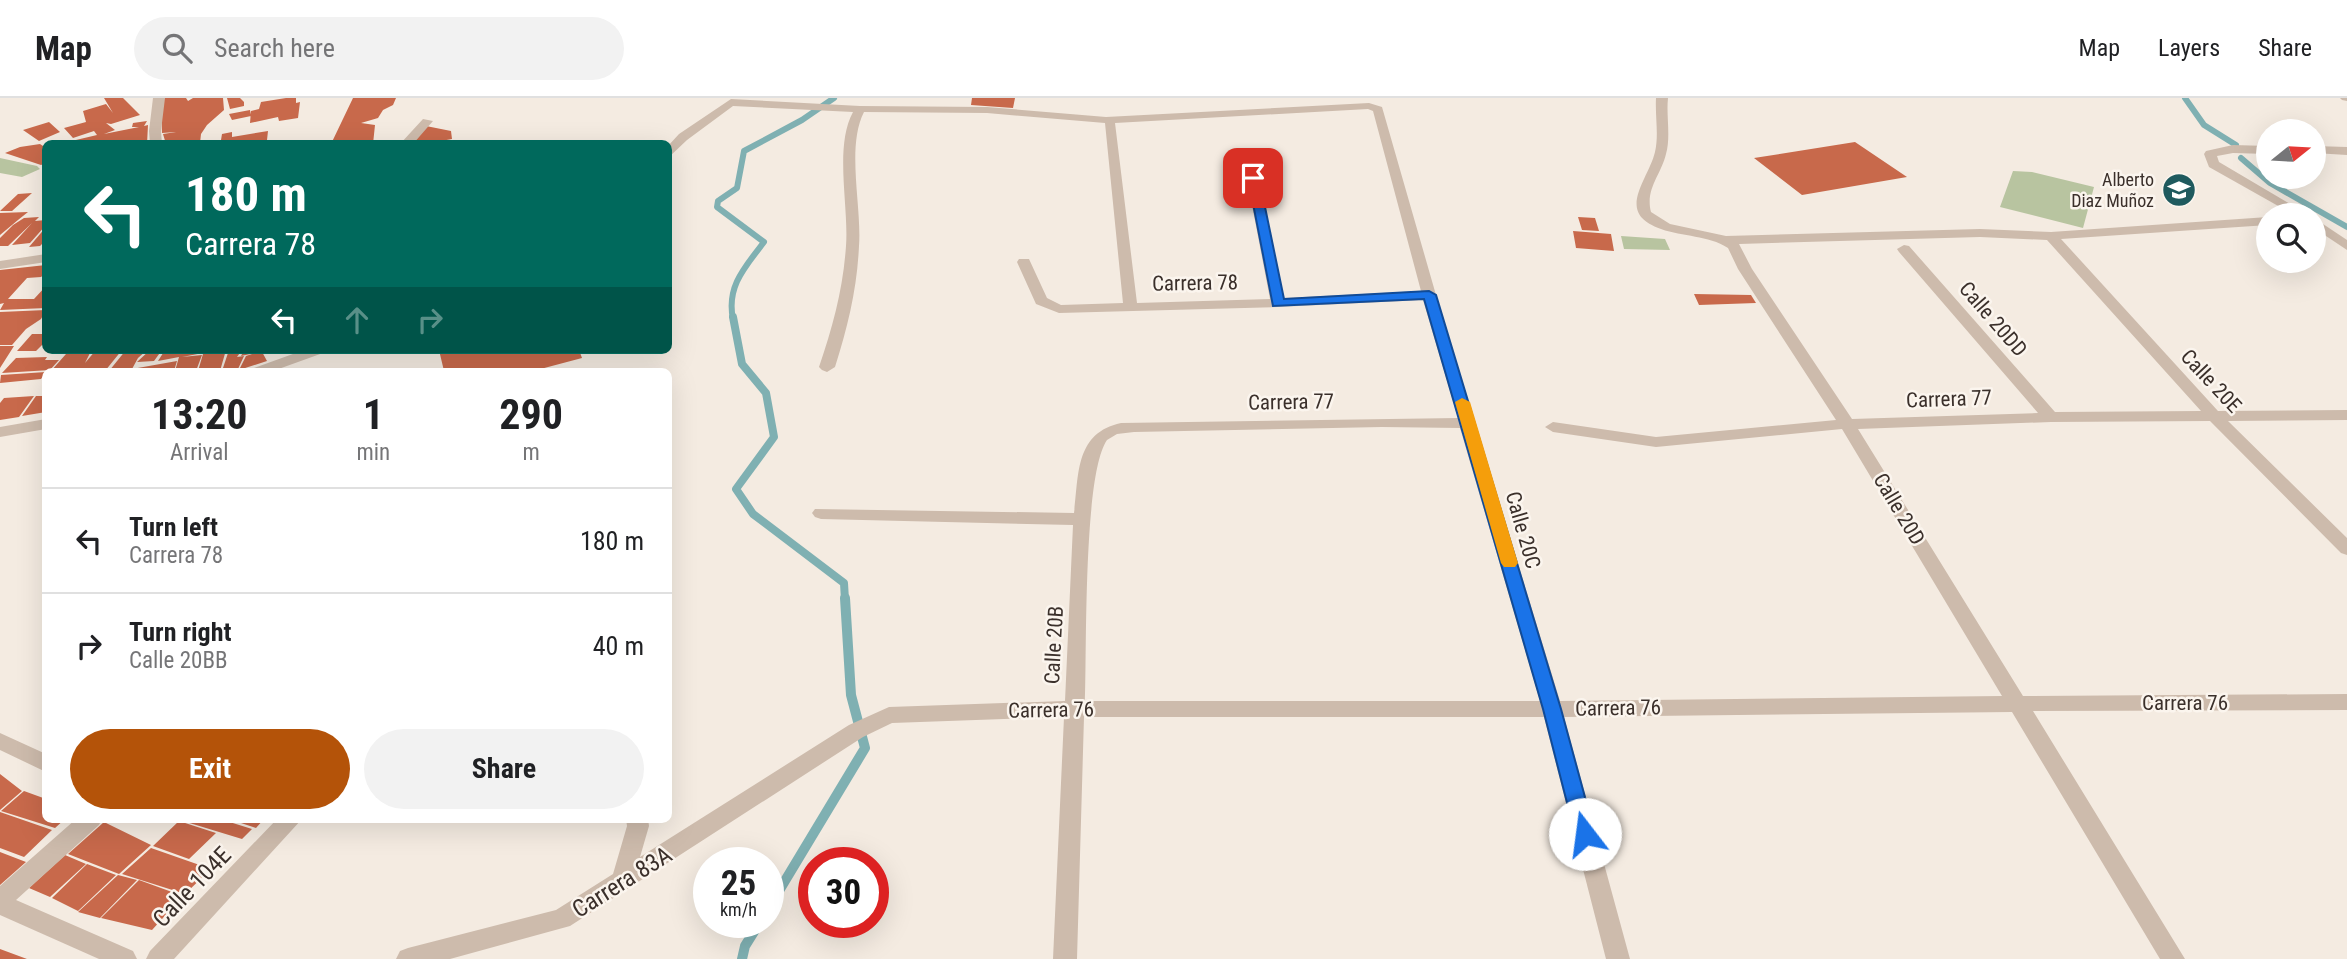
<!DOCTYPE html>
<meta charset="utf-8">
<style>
:root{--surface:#fff;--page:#f2f2f2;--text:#202124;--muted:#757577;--line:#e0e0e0;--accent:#b45309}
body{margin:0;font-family:"Roboto Condensed",sans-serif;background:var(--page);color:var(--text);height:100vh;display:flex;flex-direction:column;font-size:26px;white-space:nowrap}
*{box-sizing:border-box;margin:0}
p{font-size:23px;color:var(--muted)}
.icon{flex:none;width:38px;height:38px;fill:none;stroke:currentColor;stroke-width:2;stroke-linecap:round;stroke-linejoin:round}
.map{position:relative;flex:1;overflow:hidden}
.side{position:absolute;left:42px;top:270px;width:630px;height:455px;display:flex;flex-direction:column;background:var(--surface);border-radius:10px;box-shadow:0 7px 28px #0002}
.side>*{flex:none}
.top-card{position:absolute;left:42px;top:42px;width:630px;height:214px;border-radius:10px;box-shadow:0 7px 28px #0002;background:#00695c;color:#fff;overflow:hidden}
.needle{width:46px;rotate:72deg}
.controls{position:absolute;left:2256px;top:21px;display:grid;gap:14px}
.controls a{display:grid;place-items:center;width:70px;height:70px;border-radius:50%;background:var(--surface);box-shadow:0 7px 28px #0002;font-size:35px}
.speed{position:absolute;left:693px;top:749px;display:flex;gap:14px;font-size:35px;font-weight:700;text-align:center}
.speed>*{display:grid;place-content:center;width:91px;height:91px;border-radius:50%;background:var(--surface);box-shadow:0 7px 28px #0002;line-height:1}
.speed small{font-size:18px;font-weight:400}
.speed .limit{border:10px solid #d22;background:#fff;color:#111}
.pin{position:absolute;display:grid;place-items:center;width:60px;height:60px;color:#fff;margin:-30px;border-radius:14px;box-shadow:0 4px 10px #0006}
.me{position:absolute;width:77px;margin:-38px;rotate:345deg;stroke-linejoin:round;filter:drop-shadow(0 0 5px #0008)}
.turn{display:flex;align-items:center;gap:24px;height:147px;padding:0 28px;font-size:32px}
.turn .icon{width:91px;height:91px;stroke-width:2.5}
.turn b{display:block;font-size:49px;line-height:60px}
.lanes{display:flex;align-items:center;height:66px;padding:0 28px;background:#0003;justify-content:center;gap:35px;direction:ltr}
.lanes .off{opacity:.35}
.eta{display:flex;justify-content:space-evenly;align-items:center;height:119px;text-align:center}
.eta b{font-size:42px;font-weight:700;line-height:49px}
.cta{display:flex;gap:14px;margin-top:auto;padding:14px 28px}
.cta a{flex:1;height:80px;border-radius:42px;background:var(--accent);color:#fff;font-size:28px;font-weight:700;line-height:80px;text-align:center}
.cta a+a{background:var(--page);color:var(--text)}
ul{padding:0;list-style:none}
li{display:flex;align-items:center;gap:21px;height:105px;padding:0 28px;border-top:2px solid var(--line)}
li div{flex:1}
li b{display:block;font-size:26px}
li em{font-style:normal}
header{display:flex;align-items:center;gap:42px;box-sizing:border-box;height:98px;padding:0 35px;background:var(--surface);border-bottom:2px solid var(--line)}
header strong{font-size:33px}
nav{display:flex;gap:38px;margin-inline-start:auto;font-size:24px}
.search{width:490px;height:63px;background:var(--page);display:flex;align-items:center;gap:18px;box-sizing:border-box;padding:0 24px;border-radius:38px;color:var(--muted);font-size:26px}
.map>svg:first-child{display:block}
.green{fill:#b8c4a0}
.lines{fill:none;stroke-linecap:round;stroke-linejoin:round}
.stream-far2{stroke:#7fb0b2;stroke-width:6}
.stream-far1{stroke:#7fb0b2;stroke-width:8}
.stream{stroke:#7fb0b2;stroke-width:10}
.building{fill:#c8694b}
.minor{fill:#cdbbac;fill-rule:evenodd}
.route{fill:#1a73e8;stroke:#114b97;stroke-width:2}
.slow{fill:#f59e0b}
.labels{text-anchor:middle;stroke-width:5;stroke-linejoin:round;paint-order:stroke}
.far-poi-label{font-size:18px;fill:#3b302b;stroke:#fbf5ee;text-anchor:end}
.street-label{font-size:21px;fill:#3b302b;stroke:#fbf5ee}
.near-street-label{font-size:24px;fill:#3b302b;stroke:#fbf5ee}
</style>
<header>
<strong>Map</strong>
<div class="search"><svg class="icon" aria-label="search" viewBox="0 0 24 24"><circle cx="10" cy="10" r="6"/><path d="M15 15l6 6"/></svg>Search here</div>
<nav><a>Map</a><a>Layers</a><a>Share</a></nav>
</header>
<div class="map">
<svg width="2347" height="861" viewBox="0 0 2347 861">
<rect width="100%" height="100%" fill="#f4ebe1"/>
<!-- green -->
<path class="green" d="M0 60 37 68 40 71 22 79 0 75Z
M2013 73 2032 74 2094 89 2083 130 2000 109Z
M1621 138 1665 141 1670 152 1624 151Z"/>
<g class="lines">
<!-- stream-far2 -->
<path class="stream-far2" d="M2185 0 2204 27 2236 47
M2241 60 2270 85 2347 129
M733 221C726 188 746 168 764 144L717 109 718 103 737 90 744 53 802 22 834 0"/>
<!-- stream-far1 -->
<path class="stream-far1" d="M733 219 742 266 766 295 774 339 736 391 753 416 844 485 845 502"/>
<!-- stream -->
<path class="stream" d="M768 811 865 650 851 597 845 500
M742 861 745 848 760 824"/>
</g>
<!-- building -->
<path class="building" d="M104 0H123L140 17 111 26 106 25 115 32 104 36 139 29H132L133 25 147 23 144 28 148 27 147 46H102L103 43 59 46 97 37 94 33 73 40 64 30 86 24 83 13 106 6 113 15Z
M165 0H186L188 3 193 0H223L224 12 207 27 201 36 200 45 166 46 163 36 176 34 162 35 161 2Z
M227 0H240L244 4V8L230 11Z
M286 0H296V5L300 4 298 20 279 23 278 19 250 25 251 13 259 11 261 4Z
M353 0H396L393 7 383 12 378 20 361 25 375 27 373 46H331Z
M972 0H1015L1013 10 971 7Z
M250 12 251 18 232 22 229 16Z
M49 24 60 34 39 43 23 32Z
M426 28 451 33 452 41 441 43 453 42V46H409Z
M268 33 267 42 256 46H224L221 42 222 36 232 34V39Z
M1855 44 1907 79 1802 97 1754 60Z
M40 46 46 50V65L41 67 5 55 20 49Z
M32 95 12 113H0L18 96Z
M28 114 18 122 0 137V115Z
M39 119 35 123 46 122V127L30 145 12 147 32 125 8 148H0V140L13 127 24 120Z
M1578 119 1595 120 1599 133 1582 132Z
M46 129V142L40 148 29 149Z
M1573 133 1611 136 1614 153 1576 150Z
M46 167V175L41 179 27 180 8 201H34L46 188V210L0 212 4 205 0 206V172Z
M1694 196 1751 197 1756 205 1699 207Z
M46 212 41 221 26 231 12 247H0V214Z
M32 236H46V243L36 253H17Z
M0 248H14L0 270Z
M96 252H122L105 273H51L66 256 90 255 85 265Z
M126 252H147L138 260 132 271 177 263 174 273H109Z
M150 252H162L154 263 137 264Z
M165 252H204L203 255 182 259 202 257 196 273H175L179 259 158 263Z
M226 252 220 273H198L203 256Z
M229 252H242L237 259 244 258 238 271 222 273Z
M244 252H261L267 263 239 272 246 258 255 255 241 258Z
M439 252H579L582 260 533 273H444Z
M47 259 45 262H59L50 272 2 275 16 260Z
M46 274 41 281 0 285 1 277Z
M34 298 19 319 0 322V305L4 300Z
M36 298H46V314L22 318Z
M0 676 22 693 0 712Z
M24 693 46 701V721H65L55 730 1 713Z
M0 714 52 732 24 759 0 750Z
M185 721H220L252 731 242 741 183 723Z
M229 721H264L256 730Z
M179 723 216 735 189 761 153 748Z
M104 724 151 747 119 776 68 756Z
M151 750 211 771 185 796 122 776Z
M0 754 26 764 0 787Z
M65 757 86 766 50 799 29 790Z
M87 766 116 777 78 813 52 800Z
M118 777 137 782 100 820 78 814Z
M139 782 183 798 152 832 101 820Z
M0 851 27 861H0Z"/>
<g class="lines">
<!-- minor -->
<path class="minor" d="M153 0H165L161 33 162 46H150L149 33Z
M1656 0H1668C1666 18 1671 38 1666 56 1661 77 1645 91 1651 114L1670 126 1726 138 1980 131 2051 134 2268 119V127L2061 141 2218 313 2347 312V322L2228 323 2347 440V457L2341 455 2210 323 2051 324 1858 331 2023 598 2347 596V612L2033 613 2185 861H2160L2012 614 1564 619 1630 861H1606L1544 619H1084L1077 861H1053L1064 619 892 625 863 639 570 828 450 861H396L400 853 408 850 556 812 613 776 627 728 626 721H648L649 728 640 759 849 627 889 609 1065 603 1073 427 821 421 815 419 812 415 815 411 1074 415C1079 376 1075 335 1121 325L1458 320 1423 202 1278 209 1059 215 1036 206 1017 164 1019 161H1029L1047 200 1061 207 1123 205 1105 25 987 15 864 14C846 49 862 109 859 148 857 191 848 228 835 269L827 274 822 272 819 269C833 228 843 191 846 148 849 108 834 49 853 14L733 8 687 42 668 60V48L679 36 731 1 860 8 987 9 1106 19 1369 5 1382 9 1436 197 1560 603 2002 598 1842 331 1656 349 1553 334 1545 329 1553 324 1656 339 1836 322 1738 171 1728 150C1708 137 1683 139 1661 131 1614 115 1648 83 1655 54 1659 37 1655 18 1656 0ZM1368 11 1373 13 1421 193 1284 200 1254 55 1248 51 1242 55 1270 201 1137 205 1115 25ZM1980 139 2047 142 2201 313 2055 314 1909 148 1904 147 1897 151 1899 154 2038 315 1852 321 1752 171 1739 146ZM1382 329 1460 330 1540 603H1085C1087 552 1083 377 1107 342L1117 336 1134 334Z
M2340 0H2347V3L2342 2Z
M423 21 433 23 413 46H400Z
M2233 47 2268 48V56L2233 55 2217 58 2219 64 2309 117H2294L2209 69 2204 56 2206 53Z
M2314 48 2347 49V57L2314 55Z
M2314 120 2347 142V152L2314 130Z
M46 156V164L0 171V163Z
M304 252H325L323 255 273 273H251L254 270Z
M46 321V331L0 339V329Z
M0 635 46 656V674L0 652Z
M76 721H102L99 727 16 802 133 853 137 861H99L0 817V788Z
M277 721H302L174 861H146L150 853Z"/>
</g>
<!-- route -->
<path class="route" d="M1253 77 1259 80 1284 201 1429 193 1436 197 1561 611 1595 736 1592 742 1585 745 1578 742 1575 736 1543 611 1424 201 1273 208 1248 80Z"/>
<!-- slow -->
<path class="slow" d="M1462 300 1470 304 1518 465 1515 469H1504L1501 465 1455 304Z"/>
<!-- icons -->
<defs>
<g id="school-disc" transform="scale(1.75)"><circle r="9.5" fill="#1f5a5e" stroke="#fbf5ee"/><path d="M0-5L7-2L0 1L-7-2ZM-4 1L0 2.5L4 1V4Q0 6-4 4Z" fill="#fff"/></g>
</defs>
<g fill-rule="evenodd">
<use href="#school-disc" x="2179" y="92"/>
</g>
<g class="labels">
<!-- far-poi labels -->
<g class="far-poi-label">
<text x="2154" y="88">Alberto<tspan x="2154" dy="21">Diaz Muñoz</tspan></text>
</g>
<!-- street labels -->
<g class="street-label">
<text transform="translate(1195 185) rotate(-1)" y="7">Carrera 78</text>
<text transform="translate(1993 221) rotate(49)" y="7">Calle 20DD</text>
<text transform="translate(2211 283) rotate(47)" y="7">Calle 20E</text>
<text transform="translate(1949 301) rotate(-2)" y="7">Carrera 77</text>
<text transform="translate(1291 304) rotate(-1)" y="7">Carrera 77</text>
<text transform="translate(1899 411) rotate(59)" y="7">Calle 20D</text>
<text transform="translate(1523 432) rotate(74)" y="7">Calle 20C</text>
<text transform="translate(1054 547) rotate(-87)" y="7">Calle 20B</text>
<text x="2185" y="612">Carrera 76</text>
<text transform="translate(1618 610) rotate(-1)" y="7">Carrera 76</text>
<text transform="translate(1051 612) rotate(-1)" y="7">Carrera 76</text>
</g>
<!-- near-street labels -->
<g class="near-street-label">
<text transform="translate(622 784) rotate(-32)" y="8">Carrera 83A</text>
<text transform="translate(192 789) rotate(-46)" y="8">Calle 104E</text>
</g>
</g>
</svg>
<div class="controls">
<a><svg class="needle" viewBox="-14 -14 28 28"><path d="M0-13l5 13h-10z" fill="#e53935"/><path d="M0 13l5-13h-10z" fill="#757577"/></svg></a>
<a><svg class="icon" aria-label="search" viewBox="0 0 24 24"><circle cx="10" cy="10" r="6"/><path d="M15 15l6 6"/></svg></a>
</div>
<div class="speed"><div>25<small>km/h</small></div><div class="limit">30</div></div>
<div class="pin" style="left:1253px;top:80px;background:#d93025"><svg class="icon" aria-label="arrive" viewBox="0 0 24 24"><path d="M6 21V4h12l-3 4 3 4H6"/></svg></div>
<svg class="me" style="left:1585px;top:736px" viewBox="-20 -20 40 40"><circle r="19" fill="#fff"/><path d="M0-13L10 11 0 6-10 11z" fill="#1a73e8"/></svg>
<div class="top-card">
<div class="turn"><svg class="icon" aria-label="left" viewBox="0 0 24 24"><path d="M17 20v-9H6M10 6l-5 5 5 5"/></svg><div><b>180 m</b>Carrera 78</div></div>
<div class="lanes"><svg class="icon" aria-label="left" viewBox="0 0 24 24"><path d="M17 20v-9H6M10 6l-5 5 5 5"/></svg><svg class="icon off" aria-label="ahead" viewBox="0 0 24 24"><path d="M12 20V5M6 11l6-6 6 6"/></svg><svg class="icon off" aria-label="right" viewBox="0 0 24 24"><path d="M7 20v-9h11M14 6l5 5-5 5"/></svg></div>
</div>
<section class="side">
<div class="eta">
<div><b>13:20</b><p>Arrival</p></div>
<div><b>1</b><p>min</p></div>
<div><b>290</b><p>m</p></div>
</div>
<ul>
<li><svg class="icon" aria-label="left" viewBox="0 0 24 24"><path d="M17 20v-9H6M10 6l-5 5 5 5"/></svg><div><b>Turn left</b><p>Carrera 78</p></div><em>180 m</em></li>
<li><svg class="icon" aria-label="right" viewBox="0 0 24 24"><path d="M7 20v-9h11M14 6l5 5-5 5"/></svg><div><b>Turn right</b><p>Calle 20BB</p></div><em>40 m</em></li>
</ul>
<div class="cta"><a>Exit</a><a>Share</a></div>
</section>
</div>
